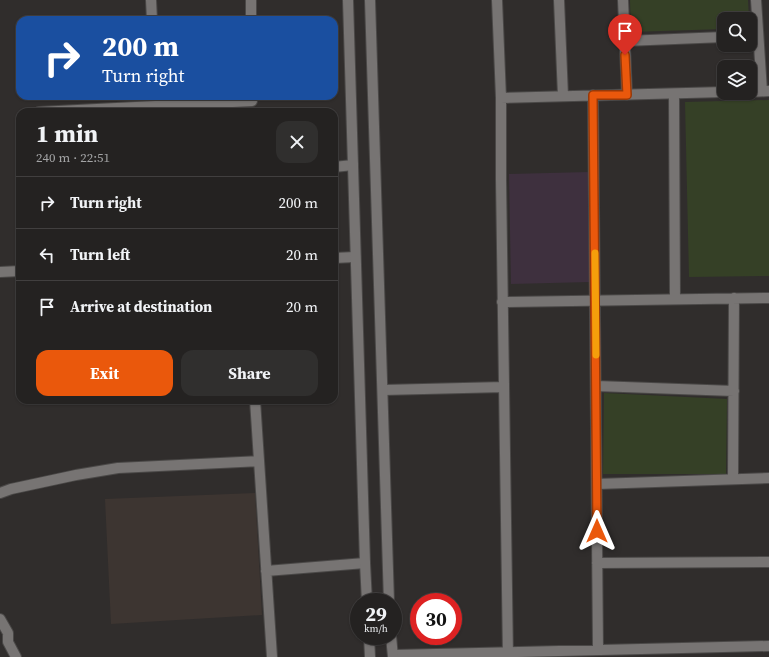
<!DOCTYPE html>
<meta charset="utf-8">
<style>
:root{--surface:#242221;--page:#302f2e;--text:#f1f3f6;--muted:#a3a4a5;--line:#413f3f;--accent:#ea580c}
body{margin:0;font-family:"Source Serif 4",serif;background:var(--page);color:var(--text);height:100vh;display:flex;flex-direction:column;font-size:15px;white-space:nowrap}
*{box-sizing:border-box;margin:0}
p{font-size:13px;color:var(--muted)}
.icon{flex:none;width:22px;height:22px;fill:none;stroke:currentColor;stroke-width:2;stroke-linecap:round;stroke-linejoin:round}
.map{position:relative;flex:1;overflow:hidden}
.sheet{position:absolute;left:16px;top:108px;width:322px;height:296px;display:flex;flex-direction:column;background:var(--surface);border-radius:12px;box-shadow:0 1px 3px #0004,0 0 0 1px var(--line)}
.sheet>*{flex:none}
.top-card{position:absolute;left:16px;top:16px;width:322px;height:84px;border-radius:12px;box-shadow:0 1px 3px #0004,0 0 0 1px var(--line);background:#1a4fa0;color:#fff;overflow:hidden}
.buttons{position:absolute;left:717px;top:12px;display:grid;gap:8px}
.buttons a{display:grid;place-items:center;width:40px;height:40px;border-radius:8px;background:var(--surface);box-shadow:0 1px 3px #0004,0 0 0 1px var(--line);font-size:20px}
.speed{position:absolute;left:350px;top:593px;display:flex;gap:8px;font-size:20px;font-weight:700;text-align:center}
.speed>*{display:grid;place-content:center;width:52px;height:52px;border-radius:50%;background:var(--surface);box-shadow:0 1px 3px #0004,0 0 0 1px var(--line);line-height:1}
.speed small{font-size:10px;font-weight:400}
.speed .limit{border:6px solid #d22;background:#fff;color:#111}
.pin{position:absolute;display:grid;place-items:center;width:34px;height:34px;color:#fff;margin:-41px -17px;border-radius:50% 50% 50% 0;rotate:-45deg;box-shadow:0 0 4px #0007}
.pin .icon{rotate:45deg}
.me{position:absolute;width:44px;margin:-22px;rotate:0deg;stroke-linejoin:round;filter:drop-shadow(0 0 3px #0008)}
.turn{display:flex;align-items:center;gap:14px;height:84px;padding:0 20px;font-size:18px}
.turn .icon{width:52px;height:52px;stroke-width:2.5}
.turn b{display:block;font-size:28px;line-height:34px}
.round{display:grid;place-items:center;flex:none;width:42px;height:42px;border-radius:12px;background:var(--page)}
.overview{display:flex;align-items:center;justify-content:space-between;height:68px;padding:0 20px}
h1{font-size:24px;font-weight:700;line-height:30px}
.cta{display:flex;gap:8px;margin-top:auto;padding:8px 20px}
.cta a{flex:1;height:46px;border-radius:12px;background:var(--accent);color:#fff;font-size:16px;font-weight:700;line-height:46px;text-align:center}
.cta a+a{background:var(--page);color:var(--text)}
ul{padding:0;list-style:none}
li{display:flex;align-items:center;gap:12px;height:52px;padding:0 20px;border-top:1px solid var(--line)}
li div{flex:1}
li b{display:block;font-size:15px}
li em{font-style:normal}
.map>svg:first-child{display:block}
.commercial{fill:#3e303e}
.built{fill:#3d3531}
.green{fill:#354026}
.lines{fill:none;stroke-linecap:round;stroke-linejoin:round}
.street-casing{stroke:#4a4847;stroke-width:12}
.secondary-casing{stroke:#4a4847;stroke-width:12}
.street{stroke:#777473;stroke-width:10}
.secondary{stroke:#777473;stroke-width:10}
.route-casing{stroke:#983908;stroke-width:10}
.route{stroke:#ea580c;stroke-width:7}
.slow{stroke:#f59e0b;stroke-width:7}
</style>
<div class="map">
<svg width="769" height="657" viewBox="0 0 769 657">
<rect width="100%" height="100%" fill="#302d2c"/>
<!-- commercial -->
<path class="commercial" d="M589 172 590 282 511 284 509 174Z"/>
<!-- built -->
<path class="built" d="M255 493 262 615 111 624 105 499Z"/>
<!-- green -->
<path class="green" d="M630 0H748L749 19H724V29L631 32Z
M769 100V276L689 277 685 102Z
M604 393 727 399 726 474H603Z"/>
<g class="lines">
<!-- street casing -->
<g class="street-casing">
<path id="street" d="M151 0 152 20
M251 0V20
M497 0 501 98V180L508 657
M559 0 563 96
M623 0 627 95
M756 0 762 91
M625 41 724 37
M750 92 769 91
M674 94 675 299
M593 95 598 650
M501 98 724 92
M39 112 252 101
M334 167 353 165
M334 258 355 257
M0 272 20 271
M502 302 769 298
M596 386 734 391
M383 390 504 387
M255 400 272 657
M733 479 734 298
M597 484 769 478
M0 493 11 489 76 475 118 468 259 461
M597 563 769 562
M266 571 365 563
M0 619 8 633V642L16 657
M393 655 769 646"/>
</g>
<!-- secondary casing -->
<g class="secondary-casing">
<path id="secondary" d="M348 0 365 563 367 602
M370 0 389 602
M369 636 370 657
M391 636 393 657"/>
</g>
<!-- street -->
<use href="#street" class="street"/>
<!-- secondary -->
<use href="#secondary" class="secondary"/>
</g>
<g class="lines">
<!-- route casing -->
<g class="route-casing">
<path id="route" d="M597 531 593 95H627L625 55"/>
</g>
<!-- route -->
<use href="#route" class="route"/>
<!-- slow -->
<path class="slow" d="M595 253 596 355"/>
</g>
</svg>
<div class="buttons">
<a><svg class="icon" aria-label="search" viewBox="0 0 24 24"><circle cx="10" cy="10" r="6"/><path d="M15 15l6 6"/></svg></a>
<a><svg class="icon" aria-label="layers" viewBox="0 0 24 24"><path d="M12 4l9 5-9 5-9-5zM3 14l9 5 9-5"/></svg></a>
</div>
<div class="speed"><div>29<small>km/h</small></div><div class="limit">30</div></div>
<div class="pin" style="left:625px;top:55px;background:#d93025"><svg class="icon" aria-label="arrive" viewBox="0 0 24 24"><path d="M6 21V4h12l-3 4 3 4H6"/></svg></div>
<svg class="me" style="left:597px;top:531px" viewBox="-20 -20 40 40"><path d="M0-17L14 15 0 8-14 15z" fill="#ea580c" stroke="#fff" stroke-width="4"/></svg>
<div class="top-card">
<div class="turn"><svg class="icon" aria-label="right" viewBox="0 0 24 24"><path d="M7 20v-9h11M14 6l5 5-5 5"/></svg><div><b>200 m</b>Turn right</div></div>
</div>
<section class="sheet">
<div class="overview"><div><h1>1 min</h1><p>240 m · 22:51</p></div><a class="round"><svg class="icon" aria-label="close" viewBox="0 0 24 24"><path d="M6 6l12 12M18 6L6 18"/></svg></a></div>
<ul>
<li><svg class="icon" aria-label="right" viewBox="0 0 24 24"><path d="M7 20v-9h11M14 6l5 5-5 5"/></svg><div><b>Turn right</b></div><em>200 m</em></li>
<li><svg class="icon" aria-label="left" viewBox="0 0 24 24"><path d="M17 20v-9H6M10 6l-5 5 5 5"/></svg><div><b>Turn left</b></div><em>20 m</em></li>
<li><svg class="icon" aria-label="arrive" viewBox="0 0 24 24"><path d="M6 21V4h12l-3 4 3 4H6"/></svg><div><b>Arrive at destination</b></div><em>20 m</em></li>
</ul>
<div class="cta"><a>Exit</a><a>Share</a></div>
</section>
</div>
